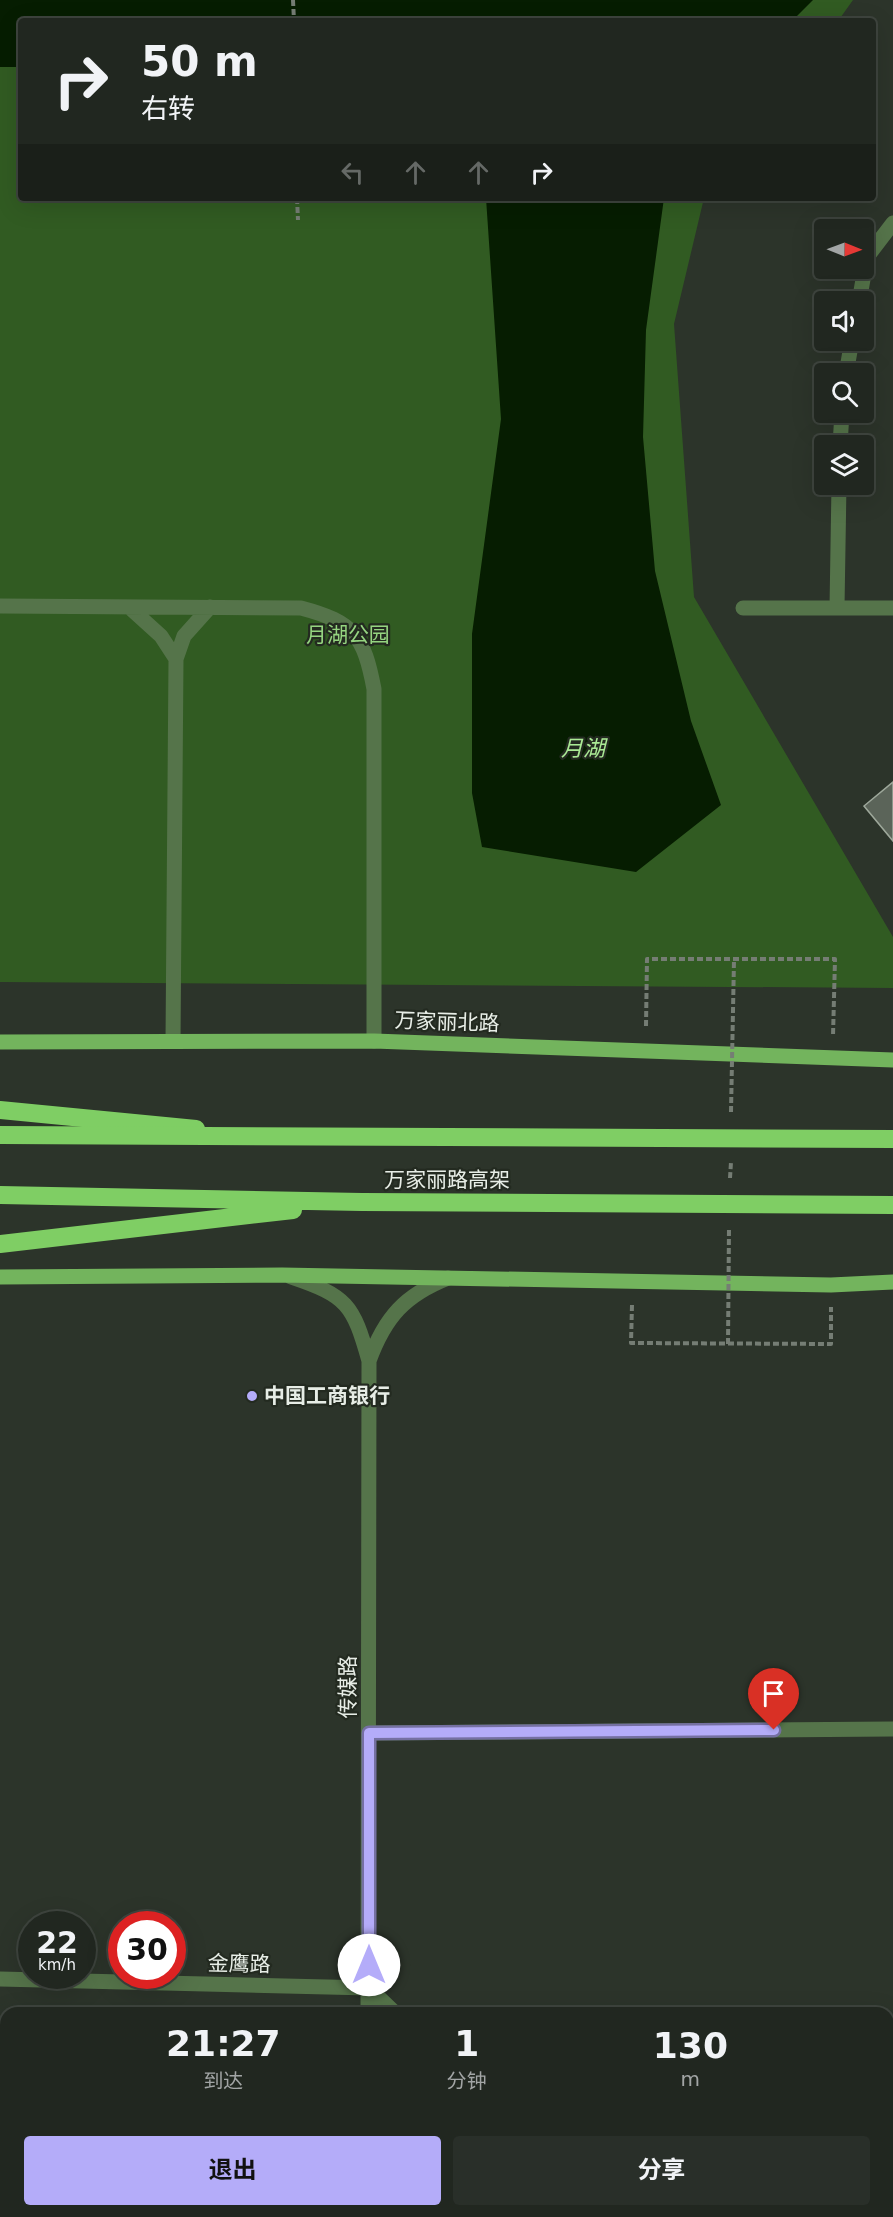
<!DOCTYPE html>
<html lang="zh">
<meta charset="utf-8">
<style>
:root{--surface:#212720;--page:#292f29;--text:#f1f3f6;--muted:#a2a5a5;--line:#3e443e;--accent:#b4acf9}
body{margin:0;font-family:"DejaVu Sans","Noto Sans SC",sans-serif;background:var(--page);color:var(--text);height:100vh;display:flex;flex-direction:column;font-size:22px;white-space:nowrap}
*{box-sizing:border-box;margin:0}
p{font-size:20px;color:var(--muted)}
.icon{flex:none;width:33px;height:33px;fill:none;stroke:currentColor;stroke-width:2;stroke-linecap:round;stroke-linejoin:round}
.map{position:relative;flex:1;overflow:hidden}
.sheet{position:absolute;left:0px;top:2007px;width:894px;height:210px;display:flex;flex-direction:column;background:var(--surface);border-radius:18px 18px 0 0;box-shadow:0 6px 24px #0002,0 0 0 2px var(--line)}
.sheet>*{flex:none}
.top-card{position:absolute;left:18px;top:18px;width:858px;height:183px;border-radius:6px;box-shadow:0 6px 24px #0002,0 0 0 2px var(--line);background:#212720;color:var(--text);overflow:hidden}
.needle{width:39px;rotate:91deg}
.buttons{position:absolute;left:814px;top:219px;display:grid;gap:12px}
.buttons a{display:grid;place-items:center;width:60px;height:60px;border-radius:6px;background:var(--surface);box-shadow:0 6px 24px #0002,0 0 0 2px var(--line);font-size:30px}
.speed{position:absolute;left:18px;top:1911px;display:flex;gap:12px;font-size:30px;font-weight:700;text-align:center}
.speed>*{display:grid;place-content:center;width:78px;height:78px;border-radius:50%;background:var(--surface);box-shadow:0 6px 24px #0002,0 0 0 2px var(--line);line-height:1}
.speed small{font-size:15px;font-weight:400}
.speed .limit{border:9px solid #d22;background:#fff;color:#111}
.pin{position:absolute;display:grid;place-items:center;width:51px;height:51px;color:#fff;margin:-62px -26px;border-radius:50% 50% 50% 0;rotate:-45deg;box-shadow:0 0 6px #0007}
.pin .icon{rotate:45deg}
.me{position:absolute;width:66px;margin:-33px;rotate:0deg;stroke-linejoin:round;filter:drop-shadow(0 0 4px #0008)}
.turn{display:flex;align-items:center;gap:21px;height:126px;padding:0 24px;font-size:27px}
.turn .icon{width:78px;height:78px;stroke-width:2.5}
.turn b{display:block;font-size:42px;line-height:51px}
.lanes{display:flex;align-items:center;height:57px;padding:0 24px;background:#0003;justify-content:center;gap:30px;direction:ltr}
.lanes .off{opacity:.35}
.eta{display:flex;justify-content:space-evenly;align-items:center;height:102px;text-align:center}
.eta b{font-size:36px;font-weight:700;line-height:42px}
.button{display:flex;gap:12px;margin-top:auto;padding:12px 24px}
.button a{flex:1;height:69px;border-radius:6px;background:var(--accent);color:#111;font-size:24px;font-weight:700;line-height:69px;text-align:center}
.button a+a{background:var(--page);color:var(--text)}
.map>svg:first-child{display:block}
.green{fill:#315b22}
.water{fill:#061d01}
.building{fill:#5b6459;stroke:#9ea89b;stroke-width:1.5}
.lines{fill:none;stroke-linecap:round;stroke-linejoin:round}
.path{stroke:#757d74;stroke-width:4;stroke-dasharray:6 3;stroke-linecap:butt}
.minor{stroke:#55744a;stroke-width:15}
.major{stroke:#73b45d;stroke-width:15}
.highway{stroke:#7fce64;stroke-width:18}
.path-bridge{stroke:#757d74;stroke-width:4;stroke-dasharray:6 3;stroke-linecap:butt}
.highway-bridge{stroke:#7fce64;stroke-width:18}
.route-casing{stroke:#7570a2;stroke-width:15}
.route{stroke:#b4acf9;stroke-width:10}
.poi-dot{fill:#b4acf9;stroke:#232a20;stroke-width:2}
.labels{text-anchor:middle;stroke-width:4.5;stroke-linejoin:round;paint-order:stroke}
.park-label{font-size:21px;fill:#95d480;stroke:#232a20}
.street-label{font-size:21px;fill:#e7ede6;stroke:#232a20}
.poi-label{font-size:21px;font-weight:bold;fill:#e7ede6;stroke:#232a20;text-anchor:start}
.water-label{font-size:22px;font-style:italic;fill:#aaea95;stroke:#232a20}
</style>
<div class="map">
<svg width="893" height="2217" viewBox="0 0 893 2217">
<rect width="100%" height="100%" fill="#2c342a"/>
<!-- green -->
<path class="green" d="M0 0H853L838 21H21V198H704L674 324 694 597 893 937V988L0 982Z"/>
<!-- water -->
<path class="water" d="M0 0H813L792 21H21V67H0Z
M486 198H664L646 330 643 437 655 571 691 721 721 805 636 872 482 847 472 793V634L501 419Z"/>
<!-- building -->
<path class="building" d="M893 782V841L864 806Z"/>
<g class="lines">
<!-- path -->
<path class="path" d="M293 0 294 21
M297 198 298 220
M646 1026 647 959H835L833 1036
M632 1305 631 1343 831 1344V1307"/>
<!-- minor -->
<path class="minor" d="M859 302 867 257 893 223
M846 374 852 340
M840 446 842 412
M0 606 301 608C354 622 364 636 374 689V1041
M129 607 161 636 176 659
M743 608H893
M837 608 839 484
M173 1041 176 659 184 636 210 607
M291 1277C347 1296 353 1304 369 1361L368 2013
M369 1361C385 1317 405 1295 448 1278
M369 1733 893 1729
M0 1979 369 1988 395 2013
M597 2211 603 2217
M364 2217 365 2211"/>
<!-- major -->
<path class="major" d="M0 1042 374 1041 893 1060
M0 1277 282 1275 831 1285 893 1282"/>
<!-- highway -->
<path class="highway" d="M0 1110 196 1129"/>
<!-- path-bridge -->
<path class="path-bridge" d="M731 1112 734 960
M730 1178 731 1162
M728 1344 729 1228"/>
<!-- highway-bridge -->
<path class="highway-bridge" d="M0 1135 893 1139
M0 1195 362 1202 893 1205
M0 1244 293 1210"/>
</g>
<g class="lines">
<!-- route casing -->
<g class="route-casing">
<path id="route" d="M369 1965V1733L774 1730"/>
</g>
<!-- route -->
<use href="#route" class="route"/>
</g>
<!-- markers -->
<circle class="poi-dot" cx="252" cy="1396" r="6"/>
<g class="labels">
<!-- park labels -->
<g class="park-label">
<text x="348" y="642">月湖公园</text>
</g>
<!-- street labels -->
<g class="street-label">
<text transform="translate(447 1022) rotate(2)" y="7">万家丽北路</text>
<text x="447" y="1187">万家丽路高架</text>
<text transform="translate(348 1687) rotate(-90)" y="7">传媒路</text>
<text transform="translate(239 1964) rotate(1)" y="7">金鹰路</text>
</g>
<!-- poi labels -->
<g class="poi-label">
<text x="264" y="1403">中国工商银行</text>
</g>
<!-- water labels -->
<g class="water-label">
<text x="583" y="756">月湖</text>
</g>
</g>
</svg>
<div class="buttons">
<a><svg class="needle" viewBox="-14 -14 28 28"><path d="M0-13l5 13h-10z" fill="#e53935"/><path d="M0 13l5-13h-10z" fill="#a2a5a5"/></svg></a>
<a><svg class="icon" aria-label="sound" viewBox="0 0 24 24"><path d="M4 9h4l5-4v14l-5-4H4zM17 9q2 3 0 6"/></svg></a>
<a><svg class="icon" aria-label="search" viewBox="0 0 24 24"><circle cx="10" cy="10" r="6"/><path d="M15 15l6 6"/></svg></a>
<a><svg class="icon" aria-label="layers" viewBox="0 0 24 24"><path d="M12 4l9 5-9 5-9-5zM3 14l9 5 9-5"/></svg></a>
</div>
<div class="speed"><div>22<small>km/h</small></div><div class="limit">30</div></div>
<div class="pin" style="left:774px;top:1730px;background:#d93025"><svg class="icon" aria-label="arrive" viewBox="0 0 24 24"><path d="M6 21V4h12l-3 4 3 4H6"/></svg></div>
<svg class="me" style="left:369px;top:1965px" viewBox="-20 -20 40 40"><circle r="19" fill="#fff"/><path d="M0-13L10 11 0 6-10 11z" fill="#b4acf9"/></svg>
<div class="top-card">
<div class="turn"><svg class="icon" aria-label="right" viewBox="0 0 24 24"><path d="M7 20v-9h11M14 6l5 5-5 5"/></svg><div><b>50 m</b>右转</div></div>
<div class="lanes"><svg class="icon off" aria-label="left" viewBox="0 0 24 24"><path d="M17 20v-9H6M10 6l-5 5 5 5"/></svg><svg class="icon off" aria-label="ahead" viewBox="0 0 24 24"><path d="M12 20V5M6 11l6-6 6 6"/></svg><svg class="icon off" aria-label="ahead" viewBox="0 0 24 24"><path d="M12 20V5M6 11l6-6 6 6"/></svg><svg class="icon" aria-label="right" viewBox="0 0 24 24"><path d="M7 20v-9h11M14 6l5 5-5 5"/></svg></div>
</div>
<section class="sheet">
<div class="eta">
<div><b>21:27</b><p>到达</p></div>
<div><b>1</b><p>分钟</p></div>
<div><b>130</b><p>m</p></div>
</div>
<div class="button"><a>退出</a><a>分享</a></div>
</section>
</div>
